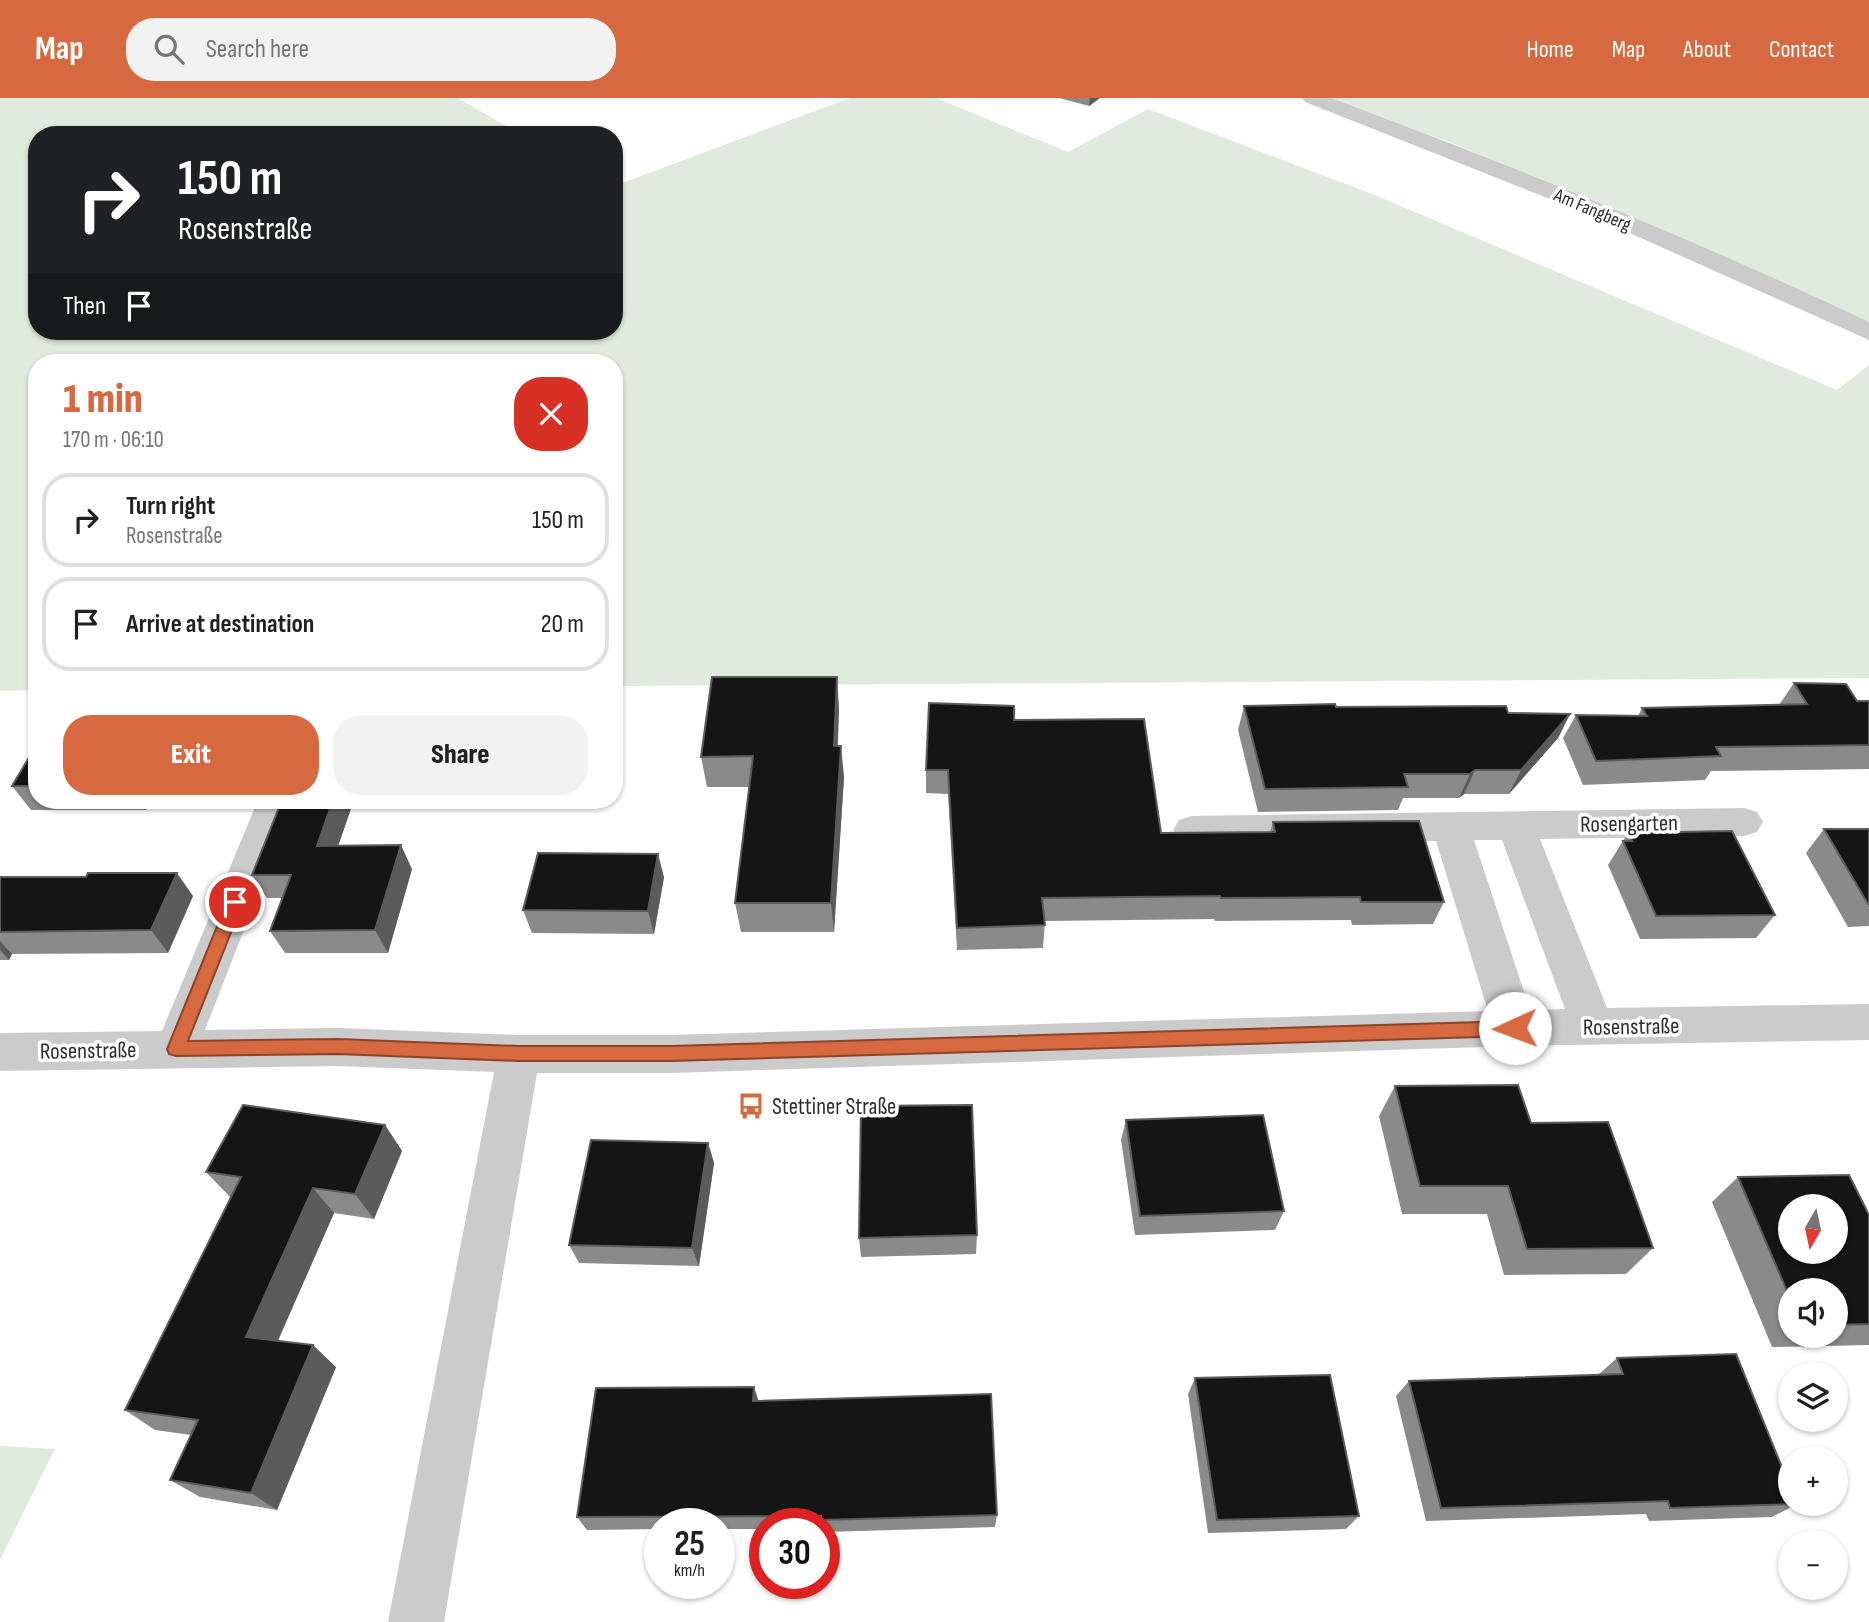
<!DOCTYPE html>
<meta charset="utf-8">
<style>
:root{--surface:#fff;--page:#f2f2f2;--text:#202124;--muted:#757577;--line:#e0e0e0;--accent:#d6693f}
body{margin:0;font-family:"Sofia Sans Condensed",sans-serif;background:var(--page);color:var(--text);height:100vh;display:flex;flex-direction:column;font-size:26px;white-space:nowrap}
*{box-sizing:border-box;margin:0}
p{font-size:23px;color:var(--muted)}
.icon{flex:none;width:38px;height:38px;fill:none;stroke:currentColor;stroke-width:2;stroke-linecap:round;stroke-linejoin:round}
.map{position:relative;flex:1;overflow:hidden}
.details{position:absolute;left:28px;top:256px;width:595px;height:455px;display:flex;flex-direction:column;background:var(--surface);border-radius:28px;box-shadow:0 2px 5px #0004}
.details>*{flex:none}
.top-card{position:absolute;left:28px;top:28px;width:595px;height:214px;border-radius:28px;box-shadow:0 2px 5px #0004;background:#202124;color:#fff;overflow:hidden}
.needle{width:46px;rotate:189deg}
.tools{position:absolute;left:1778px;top:1096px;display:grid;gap:14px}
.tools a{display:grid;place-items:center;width:70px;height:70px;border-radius:50%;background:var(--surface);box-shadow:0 2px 5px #0004;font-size:35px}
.speed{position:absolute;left:644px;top:1410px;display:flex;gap:14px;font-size:35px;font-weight:700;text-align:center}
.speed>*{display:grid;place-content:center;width:91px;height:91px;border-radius:50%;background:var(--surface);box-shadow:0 2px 5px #0004;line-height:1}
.speed small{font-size:18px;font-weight:400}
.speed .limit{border:10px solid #d22;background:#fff;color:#111}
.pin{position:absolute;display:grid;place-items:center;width:60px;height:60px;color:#fff;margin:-30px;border:4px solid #fff;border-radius:50%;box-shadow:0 2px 7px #0007}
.me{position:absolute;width:77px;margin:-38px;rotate:268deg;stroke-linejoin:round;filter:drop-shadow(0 0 5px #0008)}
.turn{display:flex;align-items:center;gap:24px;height:147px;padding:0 35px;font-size:32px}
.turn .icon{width:91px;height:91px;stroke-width:2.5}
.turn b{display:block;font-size:49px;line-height:60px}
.then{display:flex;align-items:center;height:66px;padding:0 35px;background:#0003;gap:14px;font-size:26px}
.round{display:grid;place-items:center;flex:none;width:74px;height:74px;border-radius:28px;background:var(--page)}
.summary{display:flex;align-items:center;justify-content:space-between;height:119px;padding:0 35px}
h1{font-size:42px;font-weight:800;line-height:52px;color:var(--accent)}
.cta{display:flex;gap:14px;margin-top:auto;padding:14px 35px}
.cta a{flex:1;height:80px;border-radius:28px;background:var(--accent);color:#fff;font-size:28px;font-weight:800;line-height:80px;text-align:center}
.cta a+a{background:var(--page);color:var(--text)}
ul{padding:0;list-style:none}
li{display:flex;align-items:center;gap:21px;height:94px;margin:0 14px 10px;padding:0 21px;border:4px solid var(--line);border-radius:28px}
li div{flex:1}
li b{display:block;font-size:26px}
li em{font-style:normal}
header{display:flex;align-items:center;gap:42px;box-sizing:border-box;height:98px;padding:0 35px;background:var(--accent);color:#fff}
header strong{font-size:33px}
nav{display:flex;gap:38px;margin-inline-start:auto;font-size:24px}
.search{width:490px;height:63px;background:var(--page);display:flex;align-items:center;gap:18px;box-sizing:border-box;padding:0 24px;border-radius:28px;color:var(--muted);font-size:26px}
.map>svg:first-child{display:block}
.green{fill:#e0eadd}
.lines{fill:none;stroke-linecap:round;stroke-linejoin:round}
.minor{fill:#cbcbcb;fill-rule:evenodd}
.wall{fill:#8a8a8a;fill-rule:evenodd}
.shaded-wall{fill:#5b5b5b}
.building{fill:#151515;stroke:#5b5b5b;stroke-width:2;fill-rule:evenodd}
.route{fill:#d6693f;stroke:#8b4429;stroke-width:2}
.labels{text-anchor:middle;stroke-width:7;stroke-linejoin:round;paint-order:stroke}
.far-street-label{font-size:19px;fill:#2e2e2e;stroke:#fff}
.street-label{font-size:23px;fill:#2e2e2e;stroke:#fff}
.poi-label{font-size:23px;fill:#2e2e2e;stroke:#fff;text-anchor:start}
</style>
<header>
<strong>Map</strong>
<div class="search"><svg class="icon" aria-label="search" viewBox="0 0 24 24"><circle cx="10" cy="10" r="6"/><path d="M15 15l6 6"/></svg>Search here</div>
<nav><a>Home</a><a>Map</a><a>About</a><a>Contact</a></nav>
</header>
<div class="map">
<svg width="1869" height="1524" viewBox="0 0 1869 1524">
<rect width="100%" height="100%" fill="#fff"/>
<!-- green -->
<path class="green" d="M0 0H458L522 37H37V233H614V88L850 0H936L1068 54 1148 11 1370 95 1837 292 1869 267V580L614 588V264H37V592L0 593Z
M1329 0H1869V235L1462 49Z
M0 1348 55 1351 0 1462Z"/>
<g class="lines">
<!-- minor -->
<path class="minor" d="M1302 0H1331C1513 68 1693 141 1869 224V242L1585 115 1305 4Z
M258 702H290L293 706 205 932 338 930 519 937H671L1488 913 1436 743 1192 746 1179 742 1173 732 1179 722 1192 718 1744 710 1757 714 1763 724 1757 734 1744 738 1540 741 1607 910 1869 906V942L1515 948 671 975H537L444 1524H388L494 974 338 968 0 973V935L162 933ZM1474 742H1502L1565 911 1530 912Z"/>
</g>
<!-- wall -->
<path class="wall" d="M1059 0H1100L1089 8Z
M1794 585 1857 603H1869V671L1711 673 1705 682 1583 687 1563 640 1576 617 1638 618 1642 610 1779 607Z
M1244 608 1336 609 1570 616 1558 640 1509 696H1464L1459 700H1403L1398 712 1258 714 1238 632Z
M839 610 838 648 844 679 834 834H741L735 805 750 689H707L701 659Z
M1014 622 1161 735 1270 734 1273 724 1444 804 1433 826 1352 827 1351 822 1215 823 1214 821 1045 823 1043 850 957 852 948 696 926 695V672Z
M37 646V702H151L146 712H31L12 688Z
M282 702H354L338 748 412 771 388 855H285L270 833 282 800H267L252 777Z
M1824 731H1869V828L1848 829 1806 755Z
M1628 735 1775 817 1756 840 1640 841 1608 767Z
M0 779 193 798 168 855 12 856 9 862H0Z
M664 779 654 836 532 835 523 812Z
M1395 988 1531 1025 1653 1150 1626 1176 1504 1177 1487 1116H1402L1379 1018Z
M1126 1022 1284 1113 1275 1132 1135 1137 1121 1042Z
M385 1027 402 1053 374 1121 334 1115 278 1243 336 1269 277 1412 200 1399 170 1382 191 1337 155 1332 125 1312 231 1100 206 1074Z
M708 1045 714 1065 699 1168 579 1165 569 1147Z
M1738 1079 1869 1117V1247L1772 1249 1712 1104ZM1790 1192H1836V1237H1790Z
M977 1137 976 1156 861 1159 859 1140Z
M1617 1260 1797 1406 1772 1419 1649 1423 1646 1416 1426 1423 1396 1298 1409 1283 1598 1277Z
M1195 1280 1359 1418 1346 1431 1208 1435 1188 1296Z
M754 1289 758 1302 997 1417 995 1429 825 1434 824 1426H765V1431H719V1426H660V1431L587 1432 577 1419Z"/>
<!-- shaded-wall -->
<path class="shaded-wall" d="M1090 0H1100L1089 8Z
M837 579 839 610 836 679 834 648Z
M1570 616 1558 640 1509 696 1521 672Z
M841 648 844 679 834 834 831 805Z
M1475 672 1464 696 1459 700 1470 676Z
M139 702H151L146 712Z
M333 702H354L330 771 317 748Z
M401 747 412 771 388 855 375 832Z
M658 756 664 779 654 836 648 813Z
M177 775 193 798 168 855 151 832Z
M0 843 12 856 9 862 0 852Z
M385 1027 402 1053 374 1121 355 1096Z
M708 1045 714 1065 699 1168 692 1150Z
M313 1090 334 1115 270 1260 246 1239Z
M313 1247 336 1269 277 1412 251 1395Z
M754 1289 759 1305 753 1303Z"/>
<!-- building -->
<path class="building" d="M712 579H837L834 648H841L831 805H735L753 658 701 659Z
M1794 585 1846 586 1857 603H1869V647L1716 649 1721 658 1596 663 1576 617 1647 618 1642 610 1807 606Z
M929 605 1014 608V622L1144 621 1161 735 1275 734 1273 724 1419 723 1444 804H1361L1360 799 1221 800 1220 798 1042 800 1045 827 957 830 948 672H926Z
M1335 606 1336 609 1506 608 1508 615 1570 616 1521 672H1475L1470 676H1404L1408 689 1265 691 1244 608Z
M37 646V688H12Z
M282 702H333L317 748 401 747 375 832 270 833 291 777H252Z
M1824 731H1869V806H1868Z
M1732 733 1775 817 1656 818 1623 743H1632L1628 735Z
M538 755 658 756 648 813 523 812Z
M88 775H177L151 832 0 834V779H86Z
M1518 987 1531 1025 1608 1024 1653 1150 1527 1151 1508 1088H1420L1395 988Z
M243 1007 385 1027 355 1096 313 1090 246 1239 313 1247 251 1395 170 1382 198 1322 125 1312 241 1079 206 1074Z
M972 1007 977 1137 859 1140 861 1008Z
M1263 1017 1284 1113 1140 1118 1126 1022Z
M591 1042 708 1045 692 1150 569 1147Z
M1849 1077 1869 1117V1226L1836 1227V1192H1790V1200L1738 1079ZM1790 1108H1836V1153H1790Z
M1736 1256 1790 1389V1405L1797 1406 1670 1410 1668 1403 1441 1410 1409 1283 1623 1276 1617 1260Z
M1330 1277 1359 1418 1217 1422 1195 1280Z
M754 1289 753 1303 991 1296 997 1417 821 1422V1418L577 1419 596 1290Z"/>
<!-- route -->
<path class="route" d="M235 797 240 799 243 804 188 943 338 941 519 948H671L1515 923 1521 925 1524 930 1521 936 1515 938 671 963H519L338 956 176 958 169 956 167 951 227 804 229 799Z"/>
<!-- icons -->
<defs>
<g id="bus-bare" transform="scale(2.1)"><path d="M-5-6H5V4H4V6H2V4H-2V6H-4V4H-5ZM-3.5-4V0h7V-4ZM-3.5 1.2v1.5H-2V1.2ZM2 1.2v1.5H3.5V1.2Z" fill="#d6693f" stroke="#fff" stroke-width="2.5" paint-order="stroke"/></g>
</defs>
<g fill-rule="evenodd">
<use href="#bus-bare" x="751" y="1008"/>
</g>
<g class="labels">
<!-- far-street labels -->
<g class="far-street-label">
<text transform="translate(1593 111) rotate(23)" y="7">Am Fangberg</text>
</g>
<!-- street labels -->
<g class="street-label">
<text transform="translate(1629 725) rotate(-1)" y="8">Rosengarten</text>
<text transform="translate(1631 928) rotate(-1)" y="8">Rosenstraße</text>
<text transform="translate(88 952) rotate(-1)" y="8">Rosenstraße</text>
</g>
<!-- poi labels -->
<g class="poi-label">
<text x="772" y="1016">Stettiner Straße</text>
</g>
</g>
</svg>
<div class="tools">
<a><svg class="needle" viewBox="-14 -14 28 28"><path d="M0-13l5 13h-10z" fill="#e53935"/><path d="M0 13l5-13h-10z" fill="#757577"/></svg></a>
<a><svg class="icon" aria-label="sound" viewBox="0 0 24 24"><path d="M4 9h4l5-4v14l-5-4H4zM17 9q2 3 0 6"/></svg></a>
<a><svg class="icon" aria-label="layers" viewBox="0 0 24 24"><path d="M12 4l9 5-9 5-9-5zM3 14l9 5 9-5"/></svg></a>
<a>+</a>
<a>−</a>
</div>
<div class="speed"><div>25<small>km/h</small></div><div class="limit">30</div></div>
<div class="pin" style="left:235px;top:804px;background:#d93025"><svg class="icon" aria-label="arrive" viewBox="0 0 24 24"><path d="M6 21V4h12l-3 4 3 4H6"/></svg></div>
<svg class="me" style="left:1515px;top:930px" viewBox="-20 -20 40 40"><circle r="19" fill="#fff"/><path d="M0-13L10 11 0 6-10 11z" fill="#d6693f"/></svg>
<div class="top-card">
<div class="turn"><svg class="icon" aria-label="right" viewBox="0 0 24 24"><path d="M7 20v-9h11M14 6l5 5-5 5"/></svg><div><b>150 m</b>Rosenstraße</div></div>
<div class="then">Then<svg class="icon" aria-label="arrive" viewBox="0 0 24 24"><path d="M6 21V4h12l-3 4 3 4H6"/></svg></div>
</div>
<section class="details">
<div class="summary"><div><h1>1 min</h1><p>170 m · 06:10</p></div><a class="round" style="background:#d93025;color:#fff"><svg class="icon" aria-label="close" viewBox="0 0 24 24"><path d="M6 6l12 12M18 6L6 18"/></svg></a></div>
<ul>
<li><svg class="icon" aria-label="right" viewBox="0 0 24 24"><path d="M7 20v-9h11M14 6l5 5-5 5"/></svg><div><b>Turn right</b><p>Rosenstraße</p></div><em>150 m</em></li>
<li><svg class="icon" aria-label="arrive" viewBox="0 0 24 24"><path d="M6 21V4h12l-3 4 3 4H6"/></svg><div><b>Arrive at destination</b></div><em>20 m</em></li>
</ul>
<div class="cta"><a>Exit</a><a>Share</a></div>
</section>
</div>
